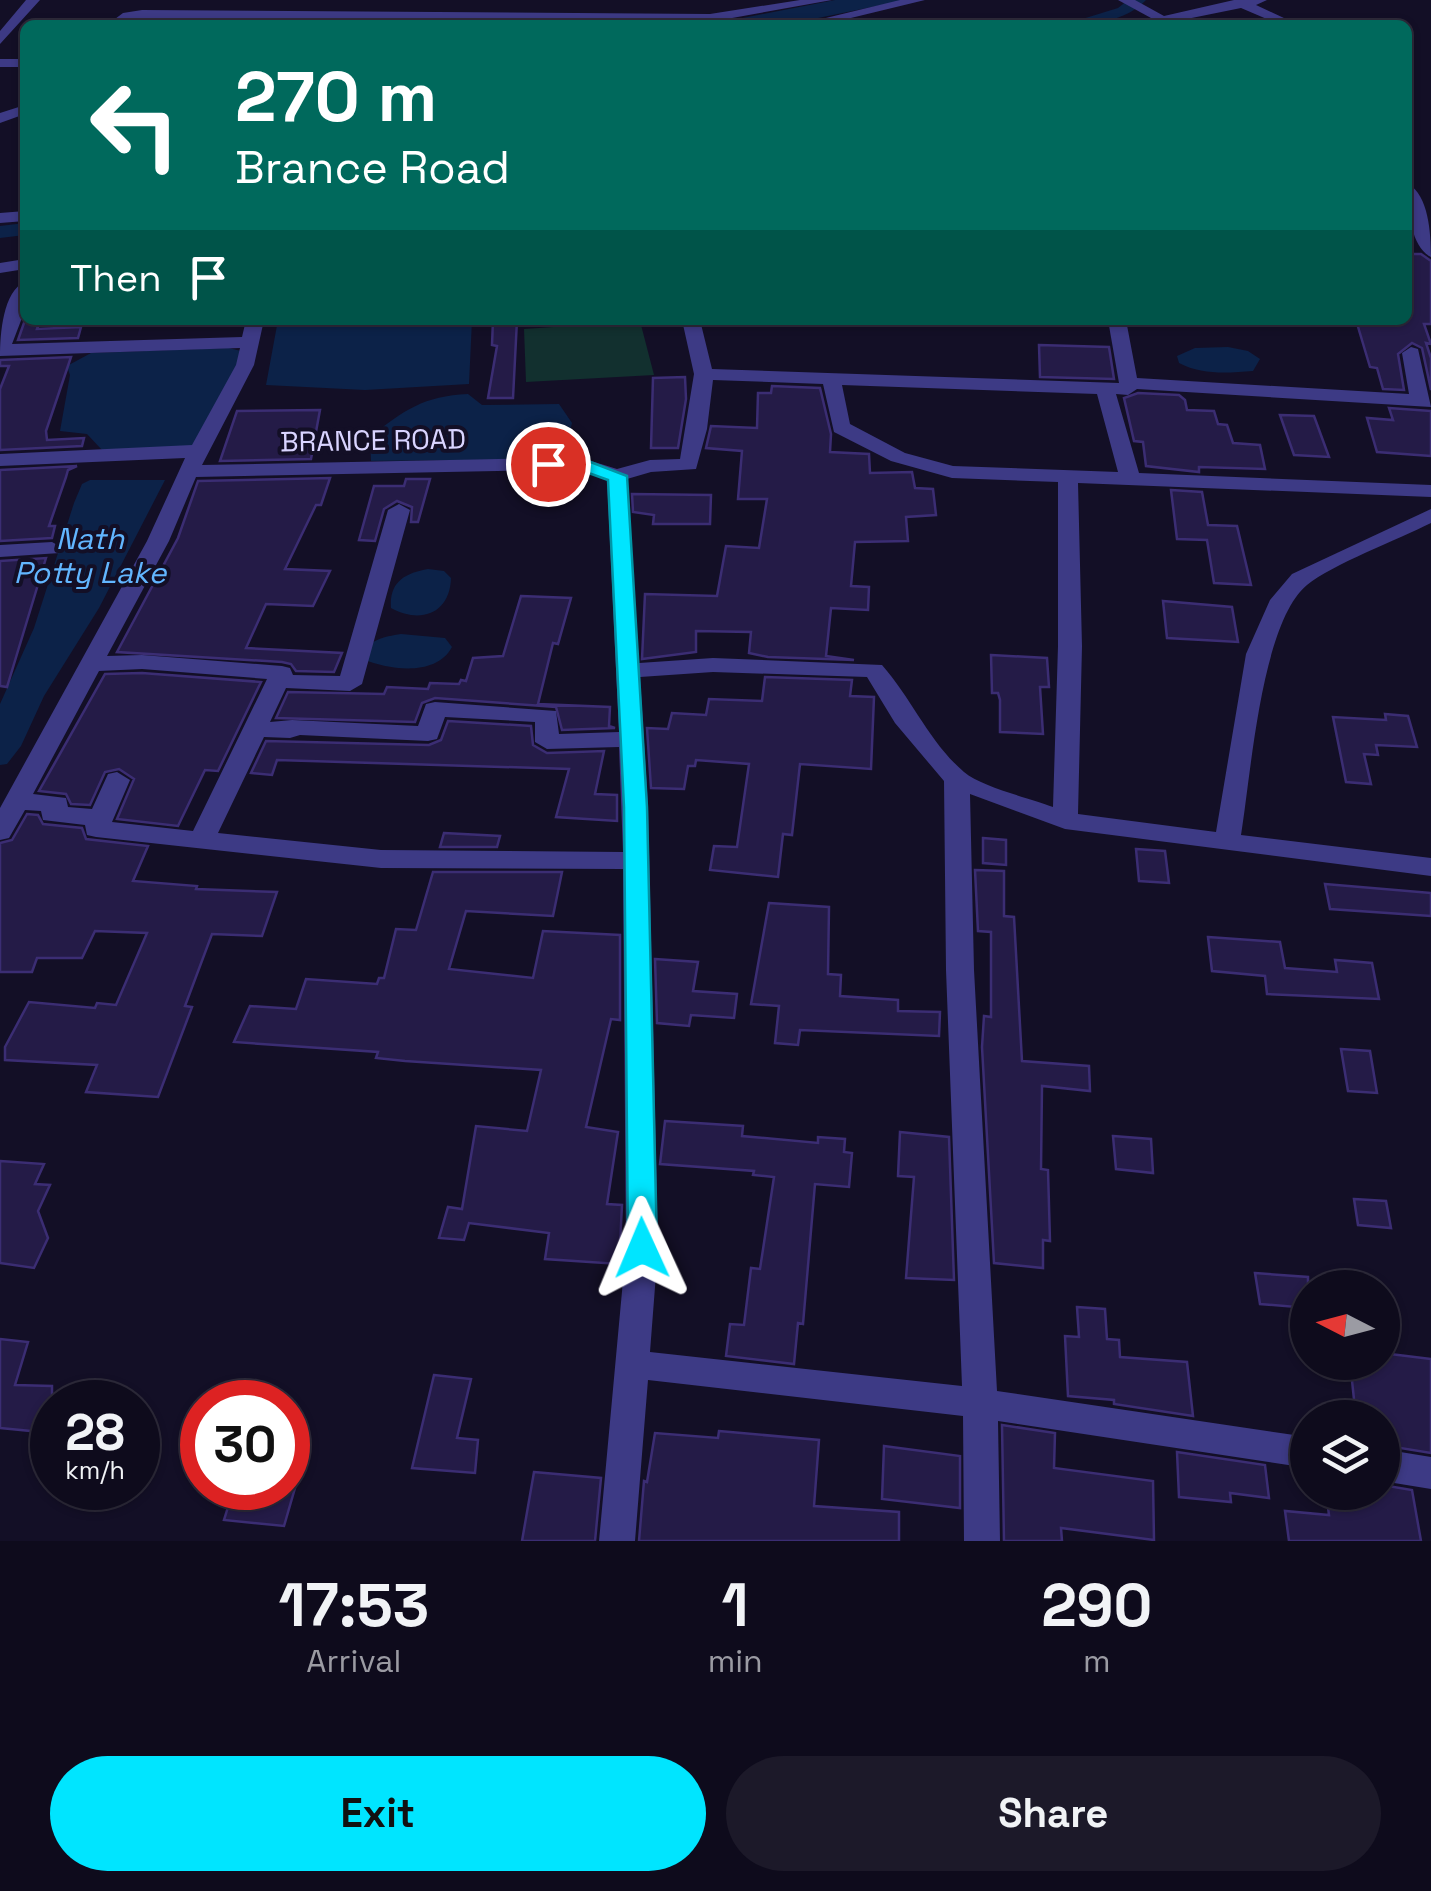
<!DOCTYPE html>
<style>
:root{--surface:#0e0b1c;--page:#1c1929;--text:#f1f3f6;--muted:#9b9ba3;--line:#2e2b3b;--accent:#00e5ff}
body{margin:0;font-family:"Space Grotesk",sans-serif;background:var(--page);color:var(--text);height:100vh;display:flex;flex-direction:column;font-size:38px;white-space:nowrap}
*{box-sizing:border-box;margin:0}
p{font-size:32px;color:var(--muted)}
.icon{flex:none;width:55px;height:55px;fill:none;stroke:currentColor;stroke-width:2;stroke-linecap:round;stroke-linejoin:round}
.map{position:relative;height:1541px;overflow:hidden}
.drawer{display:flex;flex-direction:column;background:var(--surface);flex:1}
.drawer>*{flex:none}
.guide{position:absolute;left:20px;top:20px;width:1392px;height:305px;border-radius:15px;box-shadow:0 2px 8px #0004,0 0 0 2px var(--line);background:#00695c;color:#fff;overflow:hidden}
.needle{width:65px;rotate:276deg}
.fabs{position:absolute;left:1290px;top:1270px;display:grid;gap:20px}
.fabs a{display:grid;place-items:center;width:110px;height:110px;border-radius:50%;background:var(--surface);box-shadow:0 2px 8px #0004,0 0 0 2px var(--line);font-size:50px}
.speed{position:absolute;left:30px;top:1380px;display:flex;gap:20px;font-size:50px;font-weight:700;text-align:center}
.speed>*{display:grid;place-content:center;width:130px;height:130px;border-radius:50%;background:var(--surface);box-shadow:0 2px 8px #0004,0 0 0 2px var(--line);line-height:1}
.speed small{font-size:25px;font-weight:400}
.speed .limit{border:15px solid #d22;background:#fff;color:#111}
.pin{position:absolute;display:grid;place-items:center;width:85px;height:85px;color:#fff;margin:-42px;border:5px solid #fff;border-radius:50%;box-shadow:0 2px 10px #0007}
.me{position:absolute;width:110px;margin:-55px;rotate:359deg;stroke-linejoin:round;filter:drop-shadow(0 0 8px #0008)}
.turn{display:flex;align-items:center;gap:35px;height:210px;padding:0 50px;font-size:45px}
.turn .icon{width:130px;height:130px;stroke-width:2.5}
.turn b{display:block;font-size:70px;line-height:85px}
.then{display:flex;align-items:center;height:95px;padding:0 50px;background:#0003;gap:20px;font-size:38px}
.eta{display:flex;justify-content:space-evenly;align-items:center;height:170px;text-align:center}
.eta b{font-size:60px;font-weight:600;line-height:70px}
.primary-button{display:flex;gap:20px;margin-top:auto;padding:20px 50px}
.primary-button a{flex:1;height:115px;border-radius:60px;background:var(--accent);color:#111;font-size:40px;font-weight:600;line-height:115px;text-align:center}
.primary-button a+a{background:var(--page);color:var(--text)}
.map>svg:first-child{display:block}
.green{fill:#12302f}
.water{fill:#0c2248}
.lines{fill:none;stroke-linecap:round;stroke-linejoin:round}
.canal{fill:#0c2248;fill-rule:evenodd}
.building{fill:#241b47;stroke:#3b2d73;stroke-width:2.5}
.minor{fill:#3d3a85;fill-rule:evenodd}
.route{fill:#00e5ff;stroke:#0095a6;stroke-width:2.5}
.labels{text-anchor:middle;stroke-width:8;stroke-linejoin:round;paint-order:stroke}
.street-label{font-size:28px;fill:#d9d4ff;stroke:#130f26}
.water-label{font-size:30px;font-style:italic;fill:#62b6ff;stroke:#130f26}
</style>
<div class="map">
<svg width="1431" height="1541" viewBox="0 0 1431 1541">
<rect width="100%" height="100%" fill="#130f26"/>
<!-- green -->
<path class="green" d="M640 321 654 375 526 382 524 329Z"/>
<!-- water -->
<path class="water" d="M835 0H906L784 25H707Z
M278 320H472L469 384 365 390 266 385Z
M1228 347 1248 351 1260 359 1253 371C1227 373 1202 375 1179 363L1177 356 1195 348Z
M229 348 241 351 242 359 198 443 189 447 102 450 87 434 60 431 70 375 67 366 91 353Z
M468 394 482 405 559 404 572 423 564 455 554 459 371 461 370 437C404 410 424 396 468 394Z
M90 480H165L99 608 44 696 21 746 7 764 0 765V704L34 628 74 503 82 484Z
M428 569 444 571 451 578C450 614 420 624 391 608 389 582 405 573 428 569Z
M401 634 445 638 452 647C436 677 389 670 363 659 366 639 384 637 401 634Z"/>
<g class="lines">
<!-- canal -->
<path class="canal" d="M1128 0H1146C1125 22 1092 25 1063 25L1118 8Z
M25 223V235L0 238V226Z"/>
</g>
<!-- building -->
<path class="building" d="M1408 254H1421L1431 261V324H1424L1431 344 1426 343 1431 358V390L1422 348 1412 343 1398 354 1404 390 1383 389 1377 368 1370 367 1356 320H1408Z
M25 320H40L37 329 81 327 78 338 18 340Z
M493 320H517L513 398H488L497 346 492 345Z
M1039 345 1109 347 1114 379 1040 377Z
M71 357 46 431 47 440 84 438 82 446 0 450V389L9 366H0V360Z
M685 377 686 399 678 448H651L653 378Z
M772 386 820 388 831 434 830 452 869 454 870 473 912 472 915 488 933 489 936 515 906 517 908 541 855 542 851 586 869 587 868 610 831 608 826 656 854 660 768 657 749 653 751 632 696 631V652L642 659 645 594 717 596 726 546 759 548 767 499H738L742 451 706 448 711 426 757 428 758 393H771Z
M1138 393 1179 395 1185 400 1187 410 1214 411 1218 424 1227 425 1233 443 1260 445 1265 469 1199 467V472L1146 466 1143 442 1134 441 1124 398Z
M1389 408 1431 411V456L1377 452 1367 418 1393 420Z
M320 410 311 459 220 461 237 411Z
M1280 415 1314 416 1329 457 1294 455Z
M77 466 68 470 66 477 49 526H55L52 538 0 541V470Z
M330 478 321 505H316L285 569 330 571 313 606 266 604 246 648 342 653 334 672 296 671 291 664 282 662 117 652 178 538 198 481Z
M406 479H430L418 522H411L412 507 397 501 384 509 375 541 359 540 374 486H404Z
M1171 490 1202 492 1208 525 1237 526 1251 585 1214 583 1207 540 1177 539Z
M632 494 711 495 710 524H653L654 515 633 512Z
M46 558 7 687 0 686V561Z
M521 596 571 598 558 644 553 643 538 704 610 707 609 726 615 728 562 730 556 707 435 698 422 703 415 722 276 718 288 692 384 694 387 687 428 689 430 683 459 684 461 680 466 681 473 658 503 656Z
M1163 601 1232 607 1238 642 1167 638Z
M991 655 1047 658 1049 687H1040L1043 734 1000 732V700L998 693H992Z
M142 673 261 682 218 771 205 770 178 826 117 819 134 779 119 769 105 772 90 805 71 804 66 794 39 791 105 674Z
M765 677 852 680 850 696 874 697 871 769 800 764 792 835 783 834 778 877 710 870 714 846 737 847 749 764 696 760 695 766H688L684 789 651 788 647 728 668 729 672 713 706 715 709 699 762 701Z
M1385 714 1408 716 1417 747 1376 745 1378 755 1364 754 1371 784 1346 782 1333 717 1386 720Z
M448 721 531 726 533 745 547 753 604 751 595 794 617 795V821L556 817 569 769 277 760 272 775 251 773 266 741 429 745 441 740Z
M27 814 38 815 43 824 82 828 86 839 148 846 133 881 197 886 196 889 277 892 262 936 212 934 185 1006 192 1007 158 1097 86 1092 97 1065 5 1060V1047L29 1002 95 1008 97 1003 116 1005 147 933 95 931 82 958H37L32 972H0V843L12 840Z
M444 833 500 836 497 847H440Z
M983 838 1006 840V865L983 863Z
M1136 849 1165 851 1169 883 1139 881Z
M975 870 1004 871V916L1014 917 1022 1061 1089 1066 1090 1091 1042 1086 1041 1169 1048 1170 1050 1241 1043 1240V1268L994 1263 982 1047 984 1016 991 1017V932L978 931Z
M433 872H562L553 916 466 911 449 969 533 978 543 931 620 935V1020L611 1019 586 1127 618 1132 607 1204 622 1205 619 1264 545 1259 549 1233 469 1223 464 1240 439 1238 448 1207 462 1209 476 1126 527 1131 541 1070 405 1061 376 1058 378 1052 234 1042 250 1006 296 1009 306 979 377 984 379 978H384L396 929 416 930Z
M1325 884 1431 893V916L1330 909Z
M769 903 829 907 828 974 841 975 840 996 898 1000V1011L940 1012 939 1036 800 1030 798 1045 775 1043 779 1006 751 1004Z
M1208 937 1280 942 1285 968 1337 972 1335 960 1372 963 1379 999 1267 994 1265 976 1212 971Z
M655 959 698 962 693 991 737 994 734 1018 691 1015 689 1026 657 1023Z
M1341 1049 1370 1051 1377 1093 1348 1091Z
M665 1121 743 1126 742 1136 818 1143V1137L845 1139 844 1152 852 1153 849 1187 815 1184 803 1324 798 1323 794 1364 726 1356 730 1324 744 1325 751 1268 760 1269 774 1177 753 1175 754 1171 660 1164Z
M900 1132 949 1137 954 1280 906 1278 914 1177 898 1176Z
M1113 1136 1151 1139 1153 1173 1116 1169Z
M0 1161 44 1164 35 1184 50 1185 38 1211 48 1238 34 1268 0 1263Z
M1354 1199 1386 1201 1391 1228 1358 1225Z
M1255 1273 1308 1277V1308L1260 1304Z
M1077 1307 1105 1309 1107 1339 1119 1340 1120 1357 1187 1362 1193 1416 1114 1404V1400L1068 1396 1065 1336 1079 1337Z
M0 1339 28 1342 15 1385 52 1386V1433L0 1428Z
M1382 1353 1431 1359V1453L1382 1445V1418H1356L1350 1362H1382Z
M434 1375 471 1379 457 1438 478 1440 475 1473 412 1468Z
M1002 1425 1055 1433 1054 1468 1153 1481 1154 1540 1061 1528 1062 1541H1004Z
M719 1431 819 1440 814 1506 899 1512V1541H639L644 1481 647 1482 655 1433 718 1438Z
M884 1446 960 1456V1508L882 1499Z
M1177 1452 1265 1465 1269 1498 1230 1493 1231 1502 1179 1497Z
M534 1472 601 1478 595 1541H522Z
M1382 1485 1412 1490 1421 1541H1289L1285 1511 1329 1515 1326 1492H1382Z
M234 1488H295L284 1526 224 1520Z"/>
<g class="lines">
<!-- minor -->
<path class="minor" d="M26 0H40L0 44V31Z
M800 0H832L710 22 142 18 123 25H107L123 13 142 10 710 14Z
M900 0H925L822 25H797Z
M1118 0H1135L1164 16 1234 0H1267L1256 5 1299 25H1281L1241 8 1162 24Z
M0 59H25V67H0Z
M25 105V114L0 123V113Z
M1408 184C1429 195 1431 235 1431 257 1410 247 1407 205 1408 184Z
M25 211V221L0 223V213Z
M25 259V269L0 273V263Z
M25 282V310L12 344 242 337 246 320H264L254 365 202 465 548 458 588 460 617 469 650 460 680 459 694 374 682 320H700L712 369 1119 383 1108 320H1126L1137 378 1409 394 1402 353 1411 347 1418 349 1431 407 1137 389 1128 395 1116 394 1139 473 1431 485V497L1078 483 1082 646 1078 814 1216 832 1246 654 1270 600 1292 574 1431 509V523C1399 539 1331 565 1307 585 1261 623 1251 775 1241 835L1431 858V876L1065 829 970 794 974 970 997 1391 1308 1437V1468L998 1421 1000 1541H964L963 1416 648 1380 635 1541H599L626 1248 623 869 381 868 96 837 87 835 85 825 43 820 41 811 25 810 9 838 0 840V808L147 541 185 458 0 466V454L192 445 236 365 240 348 0 356C0 334 3 291 25 282ZM713 380 823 384 834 432 891 461 952 478 1058 482V646L1053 807C1029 798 982 787 964 772 929 742 912 699 882 665L713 658 639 663 627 479 651 472 696 469 707 429ZM842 385 1097 394 1118 472 953 466 905 453 850 424ZM548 470 586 472 607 479 619 732 559 734 556 711 435 702 426 704 418 726 292 720 270 722 286 688 350 691 362 684 410 510 399 504 388 510 340 676 293 675 290 668 282 666 142 655 107 656 169 541 196 477ZM142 669 267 679 193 831 112 822 130 780 117 772 108 774 92 809 68 807 66 798 33 794 99 671ZM713 672 867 677 895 723 944 781 946 970 962 1386 650 1352 658 1248 648 807 640 677ZM445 717 535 722V742L547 749 619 747 623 852 381 850 218 833 264 737 290 738 300 735 428 741 437 739Z
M52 542 63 548 60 553 0 557V545Z
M1382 1449 1431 1457V1489L1382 1481Z"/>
</g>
<!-- route -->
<path class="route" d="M548 458 588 461 627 476 647 807 657 1248 653 1256 642 1259 632 1256 628 1248 624 807 608 480 586 472 542 468 539 464Z"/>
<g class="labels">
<!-- street labels -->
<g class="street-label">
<text transform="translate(373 440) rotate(-1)" y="10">BRANCE ROAD</text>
</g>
<!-- water labels -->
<g class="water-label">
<text x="90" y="549">Nath<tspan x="90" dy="34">Potty Lake</tspan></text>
</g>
</g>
</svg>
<div class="fabs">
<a><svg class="needle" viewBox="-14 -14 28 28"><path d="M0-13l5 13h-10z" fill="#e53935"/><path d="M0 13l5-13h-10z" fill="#9b9ba3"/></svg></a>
<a><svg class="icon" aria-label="layers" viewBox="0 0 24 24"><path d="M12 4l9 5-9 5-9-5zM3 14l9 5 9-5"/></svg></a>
</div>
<div class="speed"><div>28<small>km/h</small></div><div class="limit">30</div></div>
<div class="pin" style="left:548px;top:464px;background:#d93025"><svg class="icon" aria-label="arrive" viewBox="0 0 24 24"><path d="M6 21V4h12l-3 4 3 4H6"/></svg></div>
<svg class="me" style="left:642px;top:1248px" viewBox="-20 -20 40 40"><path d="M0-17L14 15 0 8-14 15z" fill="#00e5ff" stroke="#fff" stroke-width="4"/></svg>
<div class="guide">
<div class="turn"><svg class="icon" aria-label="left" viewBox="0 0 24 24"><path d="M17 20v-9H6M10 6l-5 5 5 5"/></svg><div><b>270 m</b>Brance Road</div></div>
<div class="then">Then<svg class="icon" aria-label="arrive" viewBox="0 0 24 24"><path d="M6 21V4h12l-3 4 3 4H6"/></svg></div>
</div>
</div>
<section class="drawer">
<div class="eta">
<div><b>17:53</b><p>Arrival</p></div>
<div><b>1</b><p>min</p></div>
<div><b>290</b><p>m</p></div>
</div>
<div class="primary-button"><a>Exit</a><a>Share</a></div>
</section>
